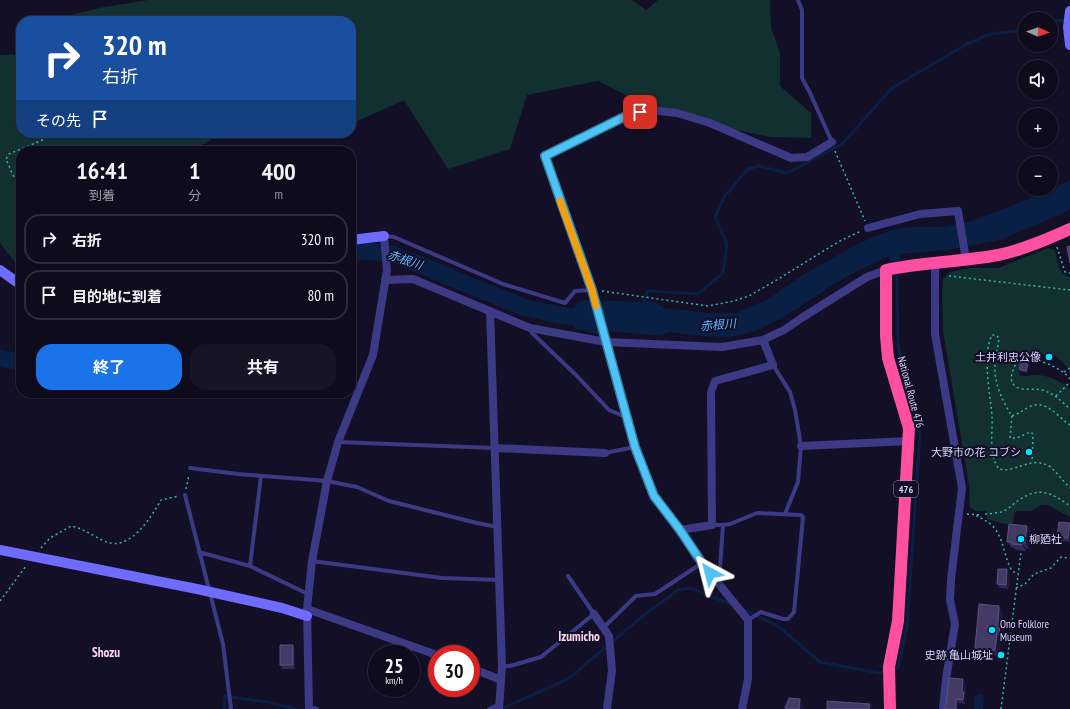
<!DOCTYPE html>
<html lang="ja">
<meta charset="utf-8">
<style>
:root{--surface:#0e0b1c;--page:#171425;--text:#f1f3f6;--muted:#9b9ba3;--line:#2e2b3b;--accent:#1a73e8}
body{margin:0;font-family:"PT Sans Narrow","Noto Sans JP",sans-serif;background:var(--page);color:var(--text);height:100vh;display:flex;flex-direction:column;font-size:15px;white-space:nowrap}
*{box-sizing:border-box;margin:0}
p{font-size:13px;color:var(--muted)}
.icon{flex:none;width:22px;height:22px;fill:none;stroke:currentColor;stroke-width:2;stroke-linecap:round;stroke-linejoin:round}
.map{position:relative;flex:1;overflow:hidden}
.sheet{position:absolute;left:16px;top:146px;width:340px;height:252px;display:flex;flex-direction:column;background:var(--surface);border-radius:16px;box-shadow:0 1px 3px #0004,0 0 0 1px var(--line)}
.sheet>*{flex:none}
.hud{position:absolute;left:16px;top:16px;width:340px;height:122px;border-radius:16px;box-shadow:0 1px 3px #0004,0 0 0 1px var(--line);background:#1a4fa0;color:#fff;overflow:hidden}
.needle{width:26px;rotate:92deg}
.buttons{position:absolute;left:1018px;top:12px;display:grid;gap:8px}
.buttons a{display:grid;place-items:center;width:40px;height:40px;border-radius:50%;background:var(--surface);box-shadow:0 1px 3px #0004,0 0 0 1px var(--line);font-size:20px}
.speed{position:absolute;left:368px;top:645px;display:flex;gap:8px;font-size:20px;font-weight:700;text-align:center}
.speed>*{display:grid;place-content:center;width:52px;height:52px;border-radius:50%;background:var(--surface);box-shadow:0 1px 3px #0004,0 0 0 1px var(--line);line-height:1}
.speed small{font-size:10px;font-weight:400}
.speed .limit{border:6px solid #d22;background:#fff;color:#111}
.pin{position:absolute;display:grid;place-items:center;width:34px;height:34px;color:#fff;margin:-17px;border-radius:8px;box-shadow:0 2px 6px #0006}
.me{position:absolute;width:44px;margin:-22px;rotate:322deg;stroke-linejoin:round;filter:drop-shadow(0 0 3px #0008)}
.turn{display:flex;align-items:center;gap:14px;height:84px;padding:0 20px;font-size:18px}
.turn .icon{width:52px;height:52px;stroke-width:2.5}
.turn b{display:block;font-size:28px;line-height:34px}
.then{display:flex;align-items:center;height:38px;padding:0 20px;background:#0003;gap:8px;font-size:15px}
.eta{display:flex;justify-content:space-evenly;align-items:center;height:68px;text-align:center}
.eta b{font-size:24px;font-weight:700;line-height:28px}
.action{display:flex;gap:8px;margin-top:auto;padding:8px 20px}
.action a{flex:1;height:46px;border-radius:16px;background:var(--accent);color:#fff;font-size:16px;font-weight:700;line-height:46px;text-align:center}
.action a+a{background:var(--page);color:var(--text)}
ul{padding:0;list-style:none}
li{display:flex;align-items:center;gap:12px;height:50px;margin:0 8px 6px;padding:0 12px;border:2px solid var(--line);border-radius:16px}
li div{flex:1}
li b{display:block;font-size:15px}
li em{font-style:normal}
.map>svg:first-child{display:block}
.green{fill:#12302f}
.water{fill:#0a1f44}
.lines{fill:none;stroke-linecap:round;stroke-linejoin:round}
.stream{stroke:#0a1f44;stroke-width:3}
.river{stroke:#0a1f44;stroke-width:17}
.path{stroke:#2fb8b0;stroke-width:1.5;stroke-dasharray:2 3;stroke-linecap:butt}
.lane{stroke:#3d3a85;stroke-width:4}
.street{stroke:#3d3a85;stroke-width:8}
.secondary{stroke:#6f6bff;stroke-width:10}
.highway{stroke:#ff4fa3;stroke-width:12}
.wall{fill:#312854}
.shaded-wall{fill:#1d163a}
.building{fill:#433a66;stroke:#5a527e}
.route-casing{stroke:#337fa1;stroke-width:10}
.route{stroke:#4fc3f7;stroke-width:7}
.slow{stroke:#f59e0b;stroke-width:7}
.poi-dot{fill:#00e5ff;stroke:#130f26;stroke-width:1.5}
.labels{text-anchor:middle;stroke-width:4;stroke-linejoin:round;paint-order:stroke}
.shield{fill:#130f26;stroke:#9e99be;stroke-width:1}
.shield-label{font-size:10px;font-weight:bold;fill:#d9d4ff}
.poi-label{font-size:11px;fill:#d9d4ff;stroke:#130f26;text-anchor:end}
.street-label{font-size:11px;fill:#d9d4ff;stroke:#130f26}
.water-label{font-size:12px;font-style:italic;fill:#62b6ff;stroke:#130f26}
.quarter-label{font-size:13px;font-weight:bold;fill:#ffd6f0;stroke:#130f26}
</style>
<div class="map">
<svg width="1070" height="709" viewBox="0 0 1070 709">
<rect width="100%" height="100%" fill="#130f26"/>
<!-- green -->
<path class="green" d="M148 0H632L646 10 658 0H770L771 27 780 53V86L811 113V138L770 137 727 128 642 103 598 81 527 95 510 149 448 169 404 100 351 124V21H44L104 7Z
M21 54V133H333L254 137 221 134 191 151H21V270L0 243V55Z
M1048 248 1055 250C1057 260 1058 275 1070 277V370C1065 365 1057 355 1050 354 1039 352 1013 360 1020 375 1025 377 1028 376 1032 375 1047 374 1059 380 1070 389V517L1048 505H1042L1031 511H1017L1014 513 1013 523C1004 526 996 521 987 519L986 511H975L970 507 969 485 943 331 942 292 943 279 950 272 970 268H998Z"/>
<!-- water -->
<path class="water" d="M1070 180V209L1061 214 1000 240 947 250 901 254 900 262H890L889 256C875 263 861 269 848 276 812 296 776 329 735 336 713 339 690 334 668 332L661 336 607 331 596 334 574 328 573 308 579 302 585 300 656 302 663 308 709 313H736L768 299 801 276 854 246 873 237 892 230 909 227H944L968 222 996 212 1038 195Z
M978 694H982L984 698 983 709H974V697Z"/>
<g class="lines">
<!-- stream -->
<path class="stream" d="M1051 21 1067 20
M644 304 647 291 698 294 723 273 727 244 715 217 724 197 748 169 759 166 787 173 807 163 843 143 892 88 967 44 990 34 1025 30
M742 609 778 626 820 662 879 673 886 671
M892 669 898 668 907 627 920 434 906 383 898 344 897 276
M224 709 225 696 267 702 295 709
M501 709 568 679 644 615 678 590 690 588 733 605"/>
<!-- river -->
<path class="river" d="M351 252 365 251 393 254 523 307 559 315 573 317 597 318
M0 358 21 362"/>
<!-- path -->
<path class="path" d="M835 151 865 221
M21 190 12 173 6 159 9 154 59 133
M1057 247 1065 272 1070 273
M949 276 1070 290
M602 291 708 306 734 301 749 296 780 278 838 242 861 231
M1064 372 1070 368
M1070 379C1063 368 1035 358 1023 356 1016 361 1006 379 1015 386 1021 391 1034 388 1042 390 1054 393 1061 401 1070 409
M1056 396 1070 382
M1012 416 1010 438H1017L1030 432 1033 434 1032 462
M1070 425 1067 423C1056 414 1044 399 1029 407 1023 410 1019 414 1012 416 1003 402 994 384 995 366 995 357 998 348 999 338L996 335H992C982 355 990 393 992 415 993 432 988 455 999 469 1003 470 1007 470 1011 469 1027 465 1035 458 1051 467L1070 488
M186 489 189 475
M967 514 981 515
M985 514C990 514 996 513 1001 512 1008 510 1013 504 1019 500 1039 486 1052 493 1070 506
M977 515V516C984 520 990 522 995 529 1004 541 1004 556 1011 569 1013 572 1015 573 1018 574
M41 548 50 538 71 526C76 527 81 529 85 531 93 535 102 541 110 543 132 548 152 516 161 500L179 496
M1016 588 1025 584 1034 574 1051 568 1061 557 1070 558
M0 601 26 566
M1001 709 1021 552"/>
<!-- lane -->
<path class="lane" d="M798 0 802 10V78L810 93 832 142
M384 236 394 237 503 284 565 303 575 291 592 290
M530 328 532 333 576 375 609 410 626 417
M773 365 790 392 795 410 801 446 798 482 785 514
M338 442 495 448
M605 453 635 447
M190 468 238 474 327 481 357 487 389 501 477 523 498 527
M185 495 223 644 231 709
M712 525H723L730 524 757 513 801 515 803 517 794 612 788 619H783L761 612 748 620
M199 552 250 566 308 594
M312 561 442 578 499 580
M250 566 261 476
M719 583 723 525
M604 627 636 596 655 594 702 563
M502 666H510L541 657 594 614 568 576
M309 707 317 709
M489 709 500 704"/>
<!-- street -->
<path class="street" d="M868 228 920 214 958 211 966 260
M935 263V334L962 488 951 579 950 600 955 624 946 679 943 709
M385 280 413 279 530 328 606 342 722 347 763 340 784 330 803 317 867 277 886 270
M490 311 502 666 499 709
M801 446 909 441
M495 448 605 453
M680 530 712 525 711 392 715 381 773 365 763 340
M307 609 437 655
M594 614 609 636 612 670 607 709
M471 668 501 680
M309 709 307 609 312 561 327 481 338 442 373 355 387 270 384 236
M742 709 748 679V620L702 563 680 530 654 496 635 447 592 290 545 156 632 113 649 110 677 113 710 123 791 158 807 157 832 142"/>
<!-- secondary -->
<path class="secondary" d="M1070 11 1068 27 1070 45
M351 240 384 236
M0 270 21 285
M0 550 197 589 282 608 307 616"/>
<!-- highway -->
<path class="highway" d="M890 709 889 667 898 621 909 428 888 358 886 336V270C923 262 961 262 998 255 1023 250 1047 239 1070 229"/>
</g>
<!-- wall -->
<path class="wall" d="M1030 366 1027 373 1020 371 1019 369Z
M1070 523V542L1060 541 1057 537Z
M1027 526 1031 531 1029 549 1026 548V551L1016 550 1014 548 1011 547 1007 542Z
M1010 573 1009 589 1000 588 997 584Z
M1003 611 1002 628 1004 631 1003 640 1001 639 999 656 979 654 975 648Z
M295 649V669H283L280 665Z
M966 683 965 693 966 695 965 704 958 703 944 709Z"/>
<!-- shaded-wall -->
<path class="shaded-wall" d="M1028 364 1030 366 1027 373 1026 371Z
M1070 523V542L1068 538Z
M1027 526 1031 531 1029 549 1025 543Z
M1022 543 1026 548V551L1022 545Z
M1007 569 1010 573 1009 589 1006 585Z
M999 606 1003 611 1002 628 1004 631 1003 640 999 634 998 625Z
M997 634 1001 639 999 656 995 650Z
M293 645 295 649V669L293 665Z
M963 679 966 683 965 693 966 695 965 704 963 700 962 691Z
M800 699 805 707V709H799Z
M956 699 958 703V709H956Z
M870 704 873 709H869Z"/>
<!-- building -->
<path class="building" d="M1070 246V263L1067 247Z
M1021 362 1028 364 1026 371 1019 369Z
M1059 522 1070 523 1068 538 1057 537Z
M1009 524 1027 526 1025 543H1022V545L1012 544V542H1007Z
M998 569H1007L1006 585 997 584Z
M979 604 999 606 998 625H1000L999 634H997L995 650 975 648Z
M280 645H293V665H280Z
M949 678 963 679 962 691 964 692 963 700 956 699V709H944L946 706Z
M789 698 800 699 799 709H786L785 708Z
M827 701 870 704 869 709H827Z"/>
<g class="lines">
<!-- route casing -->
<g class="route-casing">
<path id="route" d="M640 112 632 113 545 156 592 290 635 447 654 496 680 530 702 563 710 573"/>
</g>
<!-- route -->
<use href="#route" class="route"/>
<!-- slow -->
<path class="slow" d="M560 201 592 290 596 306"/>
</g>
<!-- markers -->
<g class="poi-dot">
<circle cx="1049" cy="357" r="4"/>
<circle cx="1029" cy="452" r="4"/>
<circle cx="1021" cy="539" r="4"/>
<circle cx="992" cy="630" r="4"/>
<circle cx="1001" cy="655" r="4"/>
</g>
<g class="labels">
<!-- shield labels -->
<rect class="shield" x="894" y="481" width="24" height="16" rx="3"/>
<g class="shield-label">
<text x="906" y="493">476</text>
</g>
<!-- poi labels -->
<g class="poi-label">
<text x="1041" y="361">土井利忠公像</text>
<text x="1021" y="456">大野市の花 コブシ</text>
<text x="1029" y="543" text-anchor="start">柳廼社</text>
<text x="1000" y="628" text-anchor="start">Ono Folklore<tspan x="1000" dy="13">Museum</tspan></text>
<text x="993" y="659">史跡 亀山城址</text>
</g>
<!-- street labels -->
<g class="street-label">
<text transform="translate(911 392) rotate(75)" y="4">National Route 476</text>
</g>
<!-- water labels -->
<g class="water-label">
<text transform="translate(405 260) rotate(19)" y="4">赤根川</text>
<text transform="translate(718 325) rotate(-5)" y="4">赤根川</text>
</g>
<!-- quarter labels -->
<g class="quarter-label">
<text x="579" y="641">Izumicho</text>
<text x="106" y="657">Shozu</text>
</g>
</g>
</svg>
<div class="buttons">
<a><svg class="needle" viewBox="-14 -14 28 28"><path d="M0-13l5 13h-10z" fill="#e53935"/><path d="M0 13l5-13h-10z" fill="#9b9ba3"/></svg></a>
<a><svg class="icon" aria-label="sound" viewBox="0 0 24 24"><path d="M4 9h4l5-4v14l-5-4H4zM17 9q2 3 0 6"/></svg></a>
<a>+</a>
<a>−</a>
</div>
<div class="speed"><div>25<small>km/h</small></div><div class="limit">30</div></div>
<div class="pin" style="left:640px;top:112px;background:#d93025"><svg class="icon" aria-label="arrive" viewBox="0 0 24 24"><path d="M6 21V4h12l-3 4 3 4H6"/></svg></div>
<svg class="me" style="left:710px;top:573px" viewBox="-20 -20 40 40"><path d="M0-17L14 15 0 8-14 15z" fill="#4fc3f7" stroke="#fff" stroke-width="4"/></svg>
<div class="hud">
<div class="turn"><svg class="icon" aria-label="right" viewBox="0 0 24 24"><path d="M7 20v-9h11M14 6l5 5-5 5"/></svg><div><b>320 m</b>右折</div></div>
<div class="then">その先<svg class="icon" aria-label="arrive" viewBox="0 0 24 24"><path d="M6 21V4h12l-3 4 3 4H6"/></svg></div>
</div>
<section class="sheet">
<div class="eta">
<div><b>16:41</b><p>到着</p></div>
<div><b>1</b><p>分</p></div>
<div><b>400</b><p>m</p></div>
</div>
<ul>
<li><svg class="icon" aria-label="right" viewBox="0 0 24 24"><path d="M7 20v-9h11M14 6l5 5-5 5"/></svg><div><b>右折</b></div><em>320 m</em></li>
<li><svg class="icon" aria-label="arrive" viewBox="0 0 24 24"><path d="M6 21V4h12l-3 4 3 4H6"/></svg><div><b>目的地に到着</b></div><em>80 m</em></li>
</ul>
<div class="action"><a>終了</a><a>共有</a></div>
</section>
</div>
